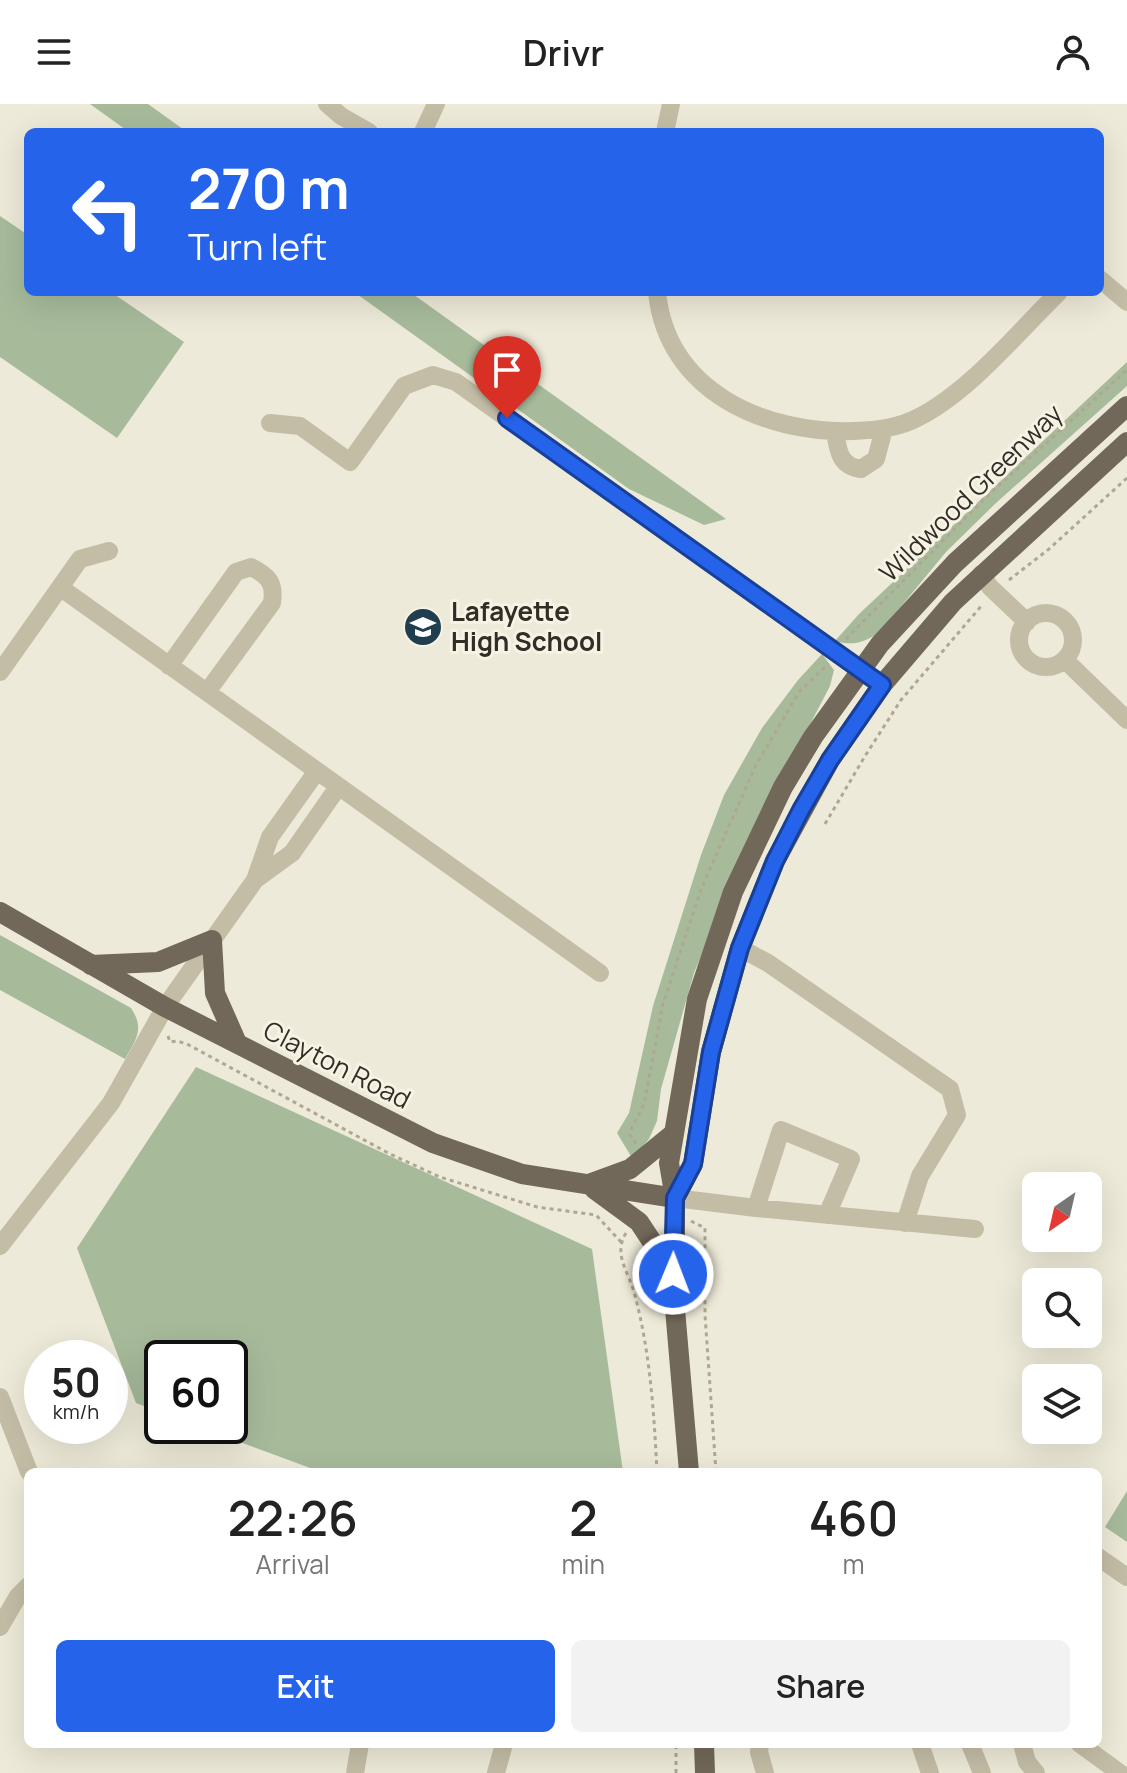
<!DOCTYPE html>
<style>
:root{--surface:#fff;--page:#f2f2f2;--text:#222;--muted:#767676;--accent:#2563eb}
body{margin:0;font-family:Manrope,sans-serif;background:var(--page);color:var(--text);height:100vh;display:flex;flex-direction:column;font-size:30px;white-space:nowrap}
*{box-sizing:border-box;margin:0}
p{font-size:26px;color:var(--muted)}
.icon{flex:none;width:44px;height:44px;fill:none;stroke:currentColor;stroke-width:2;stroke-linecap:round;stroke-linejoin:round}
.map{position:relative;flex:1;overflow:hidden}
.panel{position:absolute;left:24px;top:1364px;width:1078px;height:280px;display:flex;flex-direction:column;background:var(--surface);border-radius:12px;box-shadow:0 8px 32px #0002}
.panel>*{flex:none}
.guide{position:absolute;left:24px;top:24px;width:1080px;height:168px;border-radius:12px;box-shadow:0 8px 32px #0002;background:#2563eb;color:#fff;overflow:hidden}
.needle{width:52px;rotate:214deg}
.controls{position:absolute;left:1022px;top:1068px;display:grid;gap:16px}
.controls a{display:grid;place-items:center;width:80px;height:80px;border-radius:12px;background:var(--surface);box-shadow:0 8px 32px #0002;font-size:40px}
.speed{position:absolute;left:24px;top:1236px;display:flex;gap:16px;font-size:40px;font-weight:700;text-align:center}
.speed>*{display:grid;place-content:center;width:104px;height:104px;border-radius:50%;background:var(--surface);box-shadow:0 8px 32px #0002;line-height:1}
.speed small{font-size:20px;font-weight:400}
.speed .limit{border:4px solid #111;border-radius:12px;background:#fff;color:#111}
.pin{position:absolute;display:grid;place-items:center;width:68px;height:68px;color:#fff;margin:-82px -34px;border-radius:50% 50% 50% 0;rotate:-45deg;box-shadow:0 0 8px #0007}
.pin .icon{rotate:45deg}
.me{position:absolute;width:88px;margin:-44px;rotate:1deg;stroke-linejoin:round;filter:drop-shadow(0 0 6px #0008)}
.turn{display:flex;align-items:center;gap:28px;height:168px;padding:0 32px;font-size:36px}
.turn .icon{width:104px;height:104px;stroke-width:2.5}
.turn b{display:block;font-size:56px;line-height:68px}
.eta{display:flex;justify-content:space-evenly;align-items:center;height:136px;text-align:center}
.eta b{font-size:48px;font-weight:600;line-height:56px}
.button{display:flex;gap:16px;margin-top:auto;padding:16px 32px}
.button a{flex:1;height:92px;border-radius:12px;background:var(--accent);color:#fff;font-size:32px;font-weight:600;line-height:92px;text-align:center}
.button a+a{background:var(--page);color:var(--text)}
header{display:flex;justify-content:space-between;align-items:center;height:104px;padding:0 32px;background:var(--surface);font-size:36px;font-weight:600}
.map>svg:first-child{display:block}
.green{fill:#a7bb9b}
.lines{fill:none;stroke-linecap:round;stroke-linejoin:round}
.path{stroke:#b0a791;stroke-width:3;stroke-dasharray:4 4;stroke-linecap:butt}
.minor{stroke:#c4bda6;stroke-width:18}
.major{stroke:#726859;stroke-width:20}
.route-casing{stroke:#184099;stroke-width:20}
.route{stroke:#2563eb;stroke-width:14}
.labels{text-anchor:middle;stroke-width:6;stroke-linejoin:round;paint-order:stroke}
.street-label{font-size:26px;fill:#322d26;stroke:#f6f3e4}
.poi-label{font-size:26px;font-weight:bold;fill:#322d26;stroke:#f6f3e4;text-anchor:start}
</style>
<header><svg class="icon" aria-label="menu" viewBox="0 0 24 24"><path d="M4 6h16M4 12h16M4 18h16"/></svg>Drivr<svg class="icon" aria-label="person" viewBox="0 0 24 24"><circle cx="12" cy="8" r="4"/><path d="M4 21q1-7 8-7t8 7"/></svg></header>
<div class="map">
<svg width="1127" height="1669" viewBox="0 0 1127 1669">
<rect width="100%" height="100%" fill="#eeead9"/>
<!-- green -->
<path class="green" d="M90 0H148L187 28H129Z
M0 112 28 131V188H111L184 238 117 334 0 253Z
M354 188H410L726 415 704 421 629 385Z
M1127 258V282L996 399 946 448 880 528C863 539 853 542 835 537L859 510Z
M822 550 834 566 830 582 749 738 694 869 661 985 657 1017 649 1035 632 1054 617 1029 629 1009 653 902 701 751 724 691 762 624 798 576Z
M0 831 131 904C145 925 136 935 125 955L0 886Z
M196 963 592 1145 623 1368H321L197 1322H230V1254H162V1309L136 1299 77 1144Z
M1127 1387V1438L1105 1423Z"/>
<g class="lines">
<!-- path -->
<path class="path" d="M1009 476 1049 445 1127 374
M846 535 984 395 1127 266
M825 720 865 652 901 596 983 500
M168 932 170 938 177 937 187 940 390 1050 440 1073 537 1103 596 1111 621 1138
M636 1040 630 1031 631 1026 644 1000 663 900 701 785 756 661 799 588 828 560
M691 1117 705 1124V1211L716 1368
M626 1129C613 1150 628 1167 634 1188 650 1246 654 1308 657 1368
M676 1669V1640"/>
<!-- minor -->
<path class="minor" d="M327 0 341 12 369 28
M423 28 436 0
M665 28 671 0
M1100 175 1127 198
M657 188C667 288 765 330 854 327 877 326 899 324 919 313 970 287 1018 228 1059 188
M270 319 300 322 350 358 404 282 433 271 456 278 882 581
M835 327C838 346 839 362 861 365L876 355 884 325
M981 470 990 483 1027 518
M61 484 600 869
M1019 536a27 27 0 1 1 54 0a27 27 0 1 1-54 0Z
M1065 556 1127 616
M169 562 236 468 251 463C269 472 275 479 272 499L207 588
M0 568 80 455 109 447
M255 776 292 749 338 683
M740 844 768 859 950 985 957 1011 920 1072 905 1119
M675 1094 756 1104 975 1125
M756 1104 781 1026 851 1055 827 1111
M0 1142 111 999 165 903 255 776 270 733 317 667
M0 1293 29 1368
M1098 1453 1127 1473
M0 1523 18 1492 28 1482
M760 1640 759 1648 765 1669
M920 1640 930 1669
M970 1640 982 1669
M1022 1640 1027 1658 1036 1669
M1080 1640 1120 1669
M355 1669 360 1640
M496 1669 504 1640"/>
<!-- major -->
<path class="major" d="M0 808 165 903 433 1039 522 1070 675 1094
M91 861 158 858 212 836 215 889 237 939
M589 1080 630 1065 673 1030
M594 1085 639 1118 672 1168
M675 1094 693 1060 711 948 740 844 775 757 830 656 882 581 953 498 1127 338
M689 1368 675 1205V1094L669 1059 697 895 733 788 783 683 813 633 880 540 955 459 1127 302
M704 1640 705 1669"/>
</g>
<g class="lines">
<!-- route casing -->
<g class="route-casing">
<path id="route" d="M507 314 882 581 830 656 801 706 775 757 740 844 711 948 693 1060 675 1094 673 1170"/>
</g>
<!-- route -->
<use href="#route" class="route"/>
</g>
<!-- icons -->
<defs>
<g id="school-disc" transform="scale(2)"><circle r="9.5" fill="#213e4e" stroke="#f6f3e4"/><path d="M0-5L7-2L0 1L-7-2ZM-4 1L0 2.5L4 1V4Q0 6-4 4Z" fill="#fff"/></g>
</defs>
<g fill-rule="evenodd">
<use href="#school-disc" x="423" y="523"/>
</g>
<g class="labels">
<!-- street labels -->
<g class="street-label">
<text transform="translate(971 389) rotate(-44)" y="9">Wildwood Greenway</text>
<text transform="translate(337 961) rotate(27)" y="9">Clayton Road</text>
</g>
<!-- poi labels -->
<g class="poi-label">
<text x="451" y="517">Lafayette<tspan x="451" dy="30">High School</tspan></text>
</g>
</g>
</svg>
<div class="controls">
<a><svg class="needle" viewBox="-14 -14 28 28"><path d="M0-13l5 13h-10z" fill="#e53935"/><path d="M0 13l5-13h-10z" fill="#767676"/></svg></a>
<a><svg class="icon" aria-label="search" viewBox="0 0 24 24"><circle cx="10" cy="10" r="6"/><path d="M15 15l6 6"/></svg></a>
<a><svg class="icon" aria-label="layers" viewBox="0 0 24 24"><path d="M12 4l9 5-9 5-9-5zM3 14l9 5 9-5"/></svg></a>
</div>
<div class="speed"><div>50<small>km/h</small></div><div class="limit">60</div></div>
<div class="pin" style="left:507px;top:314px;background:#d93025"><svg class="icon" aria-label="arrive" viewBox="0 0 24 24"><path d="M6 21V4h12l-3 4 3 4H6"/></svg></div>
<svg class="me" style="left:673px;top:1170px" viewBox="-20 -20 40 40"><circle r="17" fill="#2563eb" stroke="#fff" stroke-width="3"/><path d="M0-11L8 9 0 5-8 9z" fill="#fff"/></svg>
<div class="guide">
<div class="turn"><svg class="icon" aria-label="left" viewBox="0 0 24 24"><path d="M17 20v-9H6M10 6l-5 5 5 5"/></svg><div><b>270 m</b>Turn left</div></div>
</div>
<section class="panel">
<div class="eta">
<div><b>22:26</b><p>Arrival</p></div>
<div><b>2</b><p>min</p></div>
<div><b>460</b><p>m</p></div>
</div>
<div class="button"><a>Exit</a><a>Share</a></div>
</section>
</div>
